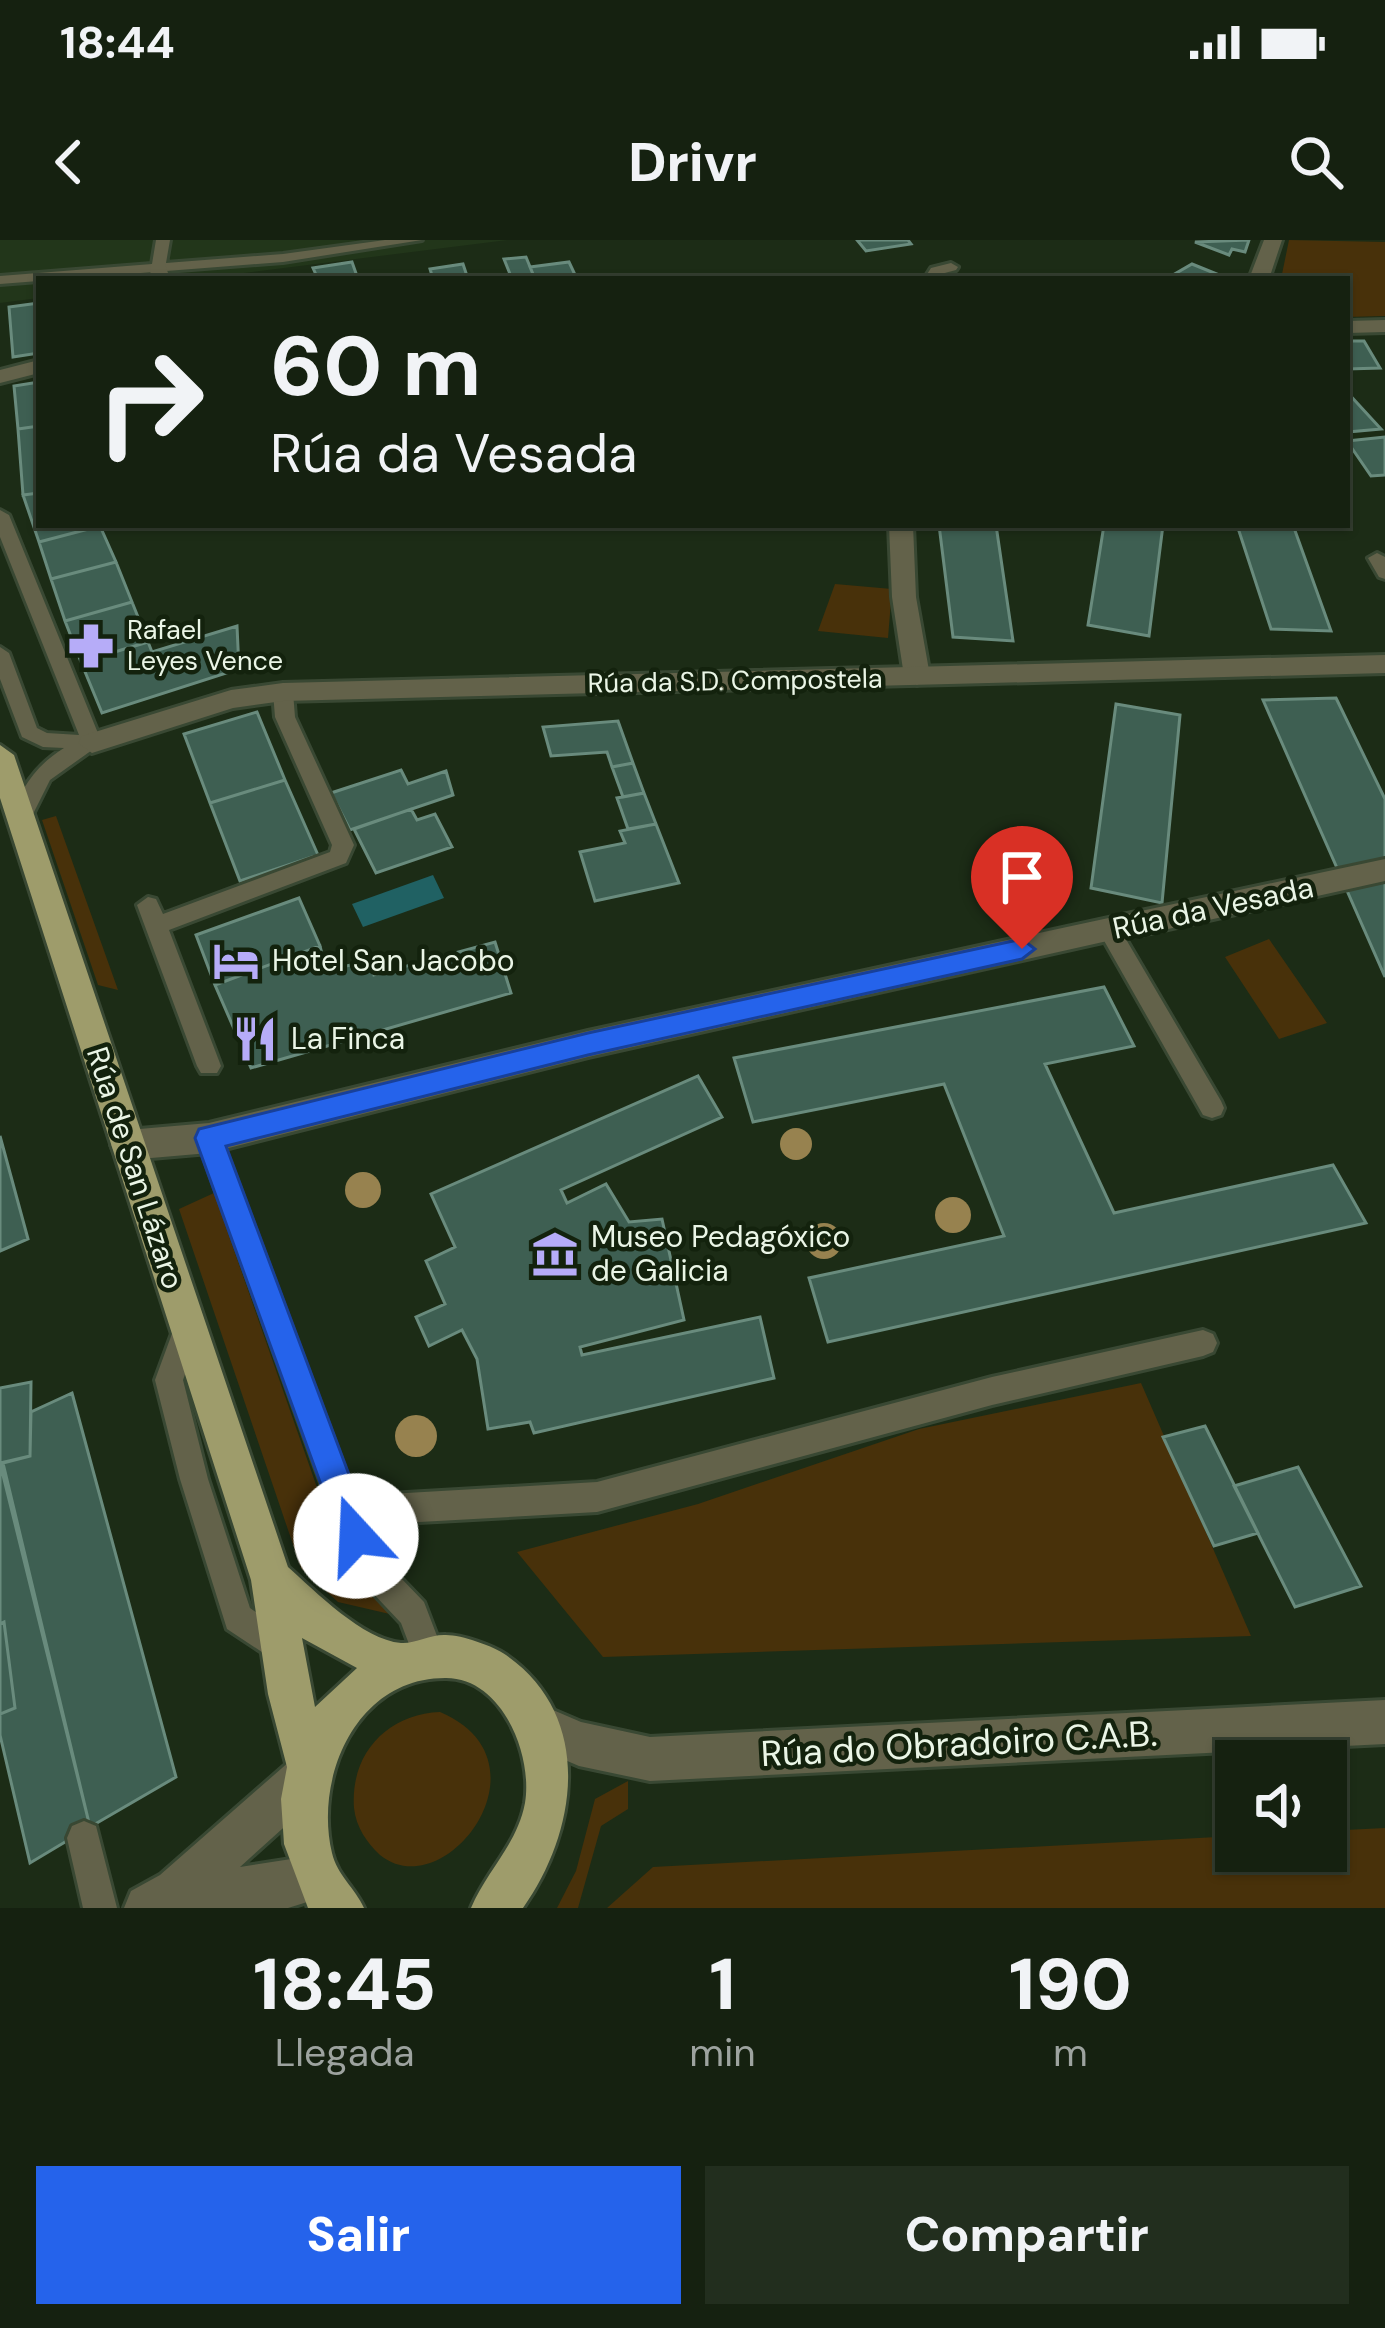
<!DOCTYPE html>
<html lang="es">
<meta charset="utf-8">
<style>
:root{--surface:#152110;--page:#222e1e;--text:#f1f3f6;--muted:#9da39f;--line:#343e30;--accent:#2563eb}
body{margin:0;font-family:"DM Sans",sans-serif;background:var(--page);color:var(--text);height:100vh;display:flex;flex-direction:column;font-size:45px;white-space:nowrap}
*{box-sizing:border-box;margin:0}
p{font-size:39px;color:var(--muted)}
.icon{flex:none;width:66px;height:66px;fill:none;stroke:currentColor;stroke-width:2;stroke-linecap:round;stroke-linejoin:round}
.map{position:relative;height:1668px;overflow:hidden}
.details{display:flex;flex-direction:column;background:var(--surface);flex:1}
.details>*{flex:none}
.top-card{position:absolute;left:36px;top:36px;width:1314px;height:252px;border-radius:0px;box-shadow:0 3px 9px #0004,0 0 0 3px var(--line);background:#152110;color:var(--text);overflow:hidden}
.buttons{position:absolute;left:1215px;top:1500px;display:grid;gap:24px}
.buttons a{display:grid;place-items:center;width:132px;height:132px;border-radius:0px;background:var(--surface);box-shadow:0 3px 9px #0004,0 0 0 3px var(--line);font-size:60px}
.pin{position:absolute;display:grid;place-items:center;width:102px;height:102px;color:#fff;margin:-123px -51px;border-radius:50% 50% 50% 0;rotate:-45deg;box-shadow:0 0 12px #0007}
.pin .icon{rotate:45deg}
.me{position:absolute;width:132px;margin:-66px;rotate:340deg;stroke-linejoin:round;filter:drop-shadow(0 0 9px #0008)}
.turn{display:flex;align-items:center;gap:42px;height:252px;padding:0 36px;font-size:54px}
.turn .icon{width:156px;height:156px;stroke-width:2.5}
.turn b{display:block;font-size:84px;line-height:102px}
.eta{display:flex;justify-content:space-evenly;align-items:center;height:204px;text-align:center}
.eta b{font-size:72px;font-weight:800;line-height:84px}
.button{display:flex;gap:24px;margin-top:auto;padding:24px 36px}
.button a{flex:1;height:138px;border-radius:0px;background:var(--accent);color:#fff;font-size:48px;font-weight:800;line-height:138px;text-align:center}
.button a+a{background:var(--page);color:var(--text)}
.status{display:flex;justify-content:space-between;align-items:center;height:84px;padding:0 60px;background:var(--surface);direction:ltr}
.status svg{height:33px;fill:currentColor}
header{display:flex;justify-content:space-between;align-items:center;height:156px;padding:0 36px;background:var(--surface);font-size:54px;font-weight:800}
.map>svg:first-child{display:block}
.built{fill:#22361a}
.green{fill:#48310a}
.water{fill:#206163}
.building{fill:#3e5f52;stroke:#698b7d;stroke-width:3}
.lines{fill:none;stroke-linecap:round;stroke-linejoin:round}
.service-casing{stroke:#394833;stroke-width:6}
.pedestrian-casing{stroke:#394833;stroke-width:6}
.minor-casing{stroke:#394833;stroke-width:6}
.primary-casing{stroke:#394833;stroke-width:6}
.service{fill:#63624a;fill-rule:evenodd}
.pedestrian{fill:#63624a;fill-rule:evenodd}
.minor{fill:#63624a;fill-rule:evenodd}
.primary{fill:#9e9c6b;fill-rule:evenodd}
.tree{fill:#97824f}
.route{fill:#2563eb;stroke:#184099;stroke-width:3}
.labels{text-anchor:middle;stroke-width:9;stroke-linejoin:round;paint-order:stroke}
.far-poi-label{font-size:27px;fill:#eaf5e6;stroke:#13220d;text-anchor:start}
.far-street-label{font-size:27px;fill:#eaf5e6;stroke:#13220d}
.street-label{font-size:30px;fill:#eaf5e6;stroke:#13220d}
.poi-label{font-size:30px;fill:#eaf5e6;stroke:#13220d;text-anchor:start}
.near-street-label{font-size:36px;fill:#eaf5e6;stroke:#13220d}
</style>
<div class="status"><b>18:44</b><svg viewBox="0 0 49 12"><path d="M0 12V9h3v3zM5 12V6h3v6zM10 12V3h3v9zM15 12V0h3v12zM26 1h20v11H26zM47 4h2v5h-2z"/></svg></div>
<header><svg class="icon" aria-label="back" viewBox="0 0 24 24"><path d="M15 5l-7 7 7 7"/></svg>Drivr<svg class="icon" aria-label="search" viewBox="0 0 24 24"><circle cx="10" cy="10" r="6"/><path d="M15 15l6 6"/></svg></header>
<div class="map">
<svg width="1385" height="1668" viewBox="0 0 1385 1668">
<rect width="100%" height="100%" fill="#1c2c16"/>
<!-- built -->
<path class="built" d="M0 0H508L196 39H39V58L0 63Z"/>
<!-- green -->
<path class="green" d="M1289 0 1385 2V76L1347 77V39H1281Z
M835 344 892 349 888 398 818 391Z
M56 576 118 750 98 745 42 580Z
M1269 699 1327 783 1279 799 1225 717Z
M214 953 342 1319 394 1375 338 1362 301 1328 179 969Z
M1141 1143 1251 1396 603 1417 517 1312 698 1264 919 1189Z
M440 1472C556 1521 445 1668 380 1615 367 1603 356 1587 354 1568 350 1513 388 1474 440 1472Z
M628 1541V1569L601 1586 578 1668H557L576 1631 595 1559Z
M1385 1588V1668H607L653 1627 1236 1596V1611H1326V1591Z"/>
<!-- water -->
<path class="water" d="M433 635 444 658 363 687 352 664Z"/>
<!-- building -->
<path class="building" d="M857 0H908L911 4 866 11Z
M1249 0 1245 12 1232 9 1229 15 1195 2Z
M526 17 535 39H512L504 19Z
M352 22 358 39H318L313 28Z
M569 22 577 39H535L530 27Z
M463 24 468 39H433L430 29Z
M1192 24 1229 39H1166Z
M39 63V113L13 117 9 67Z
M1347 101H1364L1380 128 1347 129Z
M39 142V186L18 189 14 146Z
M1347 152 1381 189 1347 192Z
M39 186V253L23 255 18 189Z
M1385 197V235L1371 236 1347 201Z
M39 253V285L100 286 39 302 23 255Z
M939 285H996L1013 401 953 397Z
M1104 285H1163L1149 396 1088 385Z
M1237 285H1293L1331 391 1271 389Z
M100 286 116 322 51 339 39 302Z
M116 322 132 362 65 381 51 339Z
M132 362 148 402 81 422 65 381Z
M237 386 239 429 102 473 81 422 148 402 152 412Z
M1336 458 1385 559V737L1263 460Z
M1116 464 1180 475 1162 663 1091 648Z
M257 472 285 540 210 563 184 494Z
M618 481 633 523 612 527 607 512 551 516 543 487Z
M633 523 644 553 623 557 612 527Z
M401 530 408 544 446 531 453 555 350 590 331 553Z
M285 540 318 615 240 641 210 563Z
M644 553 656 584 628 589 617 558Z
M411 569 417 580 435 574 452 607 376 633 354 589Z
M656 584 679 643 595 661 580 612 625 603 620 591Z
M299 658 320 706 215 745 196 695Z
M495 702 511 753 251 828 215 745 320 706 326 730 371 721 374 735Z
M1104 747 1134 806 1045 824 1114 973 1333 925 1366 983 828 1102 809 1038 1004 996 944 844 753 882 734 818Z
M698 836 722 877 561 950 567 963 606 944 629 982 662 979 684 1080 580 1107 582 1115 760 1077 774 1138 534 1193 530 1182 488 1189 477 1119 462 1090 429 1106 416 1077 445 1064 426 1021 455 1007 431 954Z
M0 896 28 999 0 1011Z
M31 1142 30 1216 0 1223V1148Z
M72 1153 176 1537 90 1587 3 1223 30 1216 31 1172Z
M1205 1186 1258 1293 1214 1306 1163 1197Z
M0 1223 90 1587 30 1623 0 1495V1474L15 1468 4 1382 0 1384Z
M1298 1227 1361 1346 1295 1367 1234 1246Z
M4 1382 15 1468 0 1474V1384Z"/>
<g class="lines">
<!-- service casing -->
<g class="service-casing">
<path id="service" d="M156 0H170L166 23 283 14 385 0H422L283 22 0 44V36L152 24Z
M951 23 958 27 956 30 941 34 938 39H924L931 28Z
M0 270 9 275 102 503 50 540 27 586 20 589 10 581C20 549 35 526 64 508L43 507 22 497 0 439V407L9 413 37 488 47 493 79 495 0 297Z
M1377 313 1385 317V339L1379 337 1368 318Z
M283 445 293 452 295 477 354 605 346 623 169 690 221 826 217 833H201L197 826 137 665 148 657 156 659 163 674 330 612 332 605 275 477 273 452Z
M1109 681 1117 684 1221 861 1224 868 1221 875 1212 878 1203 875 1098 690Z
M209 887 218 890 221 898 355 1256 597 1242 992 1137 1203 1090 1213 1094 1217 1103 1213 1112 1203 1116 992 1165 597 1272 365 1285 375 1311 424 1362 445 1417 440 1428 429 1433 418 1428 401 1383 353 1332 349 1321 197 898 200 890Z
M187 1076 197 1080 201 1089 183 1140 208 1239 250 1368 294 1399 299 1410 294 1421 283 1426 227 1389 180 1239 155 1140 177 1080Z
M84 1581 96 1586 117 1668H83L67 1598 72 1586Z"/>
</g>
<!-- pedestrian casing -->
<g class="pedestrian-casing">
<path id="pedestrian" d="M889 285H913L916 357 930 436 917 445 904 436 892 357Z
M1385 619V641L1141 695 1126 683 1141 671Z"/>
</g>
<!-- minor casing -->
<g class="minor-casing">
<path id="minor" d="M1264 0H1282L1269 39H1249Z
M151 24H165L170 39H150Z
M1385 80V92L1347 93V81Z
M39 120V133L0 143V130Z
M1385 415V433L283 461 233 468 92 513 78 503 82 496 231 450 283 443Z
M1141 671 1152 675 1156 683 1152 691 588 817 209 913 128 920 116 916 111 905 116 894 128 890 209 883 588 791Z
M1385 1460V1504L650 1541 579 1526 523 1502 517 1486 523 1470 539 1464 581 1482 650 1497Z
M306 1515 322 1521 328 1537 322 1553 240 1627 317 1615 333 1622 340 1638 333 1654 288 1668H124L131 1651 160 1635 290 1521Z"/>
</g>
<!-- primary casing -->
<g class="primary-casing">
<path id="primary" d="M0 505 14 515 288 1327C315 1351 363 1400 401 1403 415 1404 431 1394 446 1395 462 1395 493 1406 506 1415 595 1477 577 1592 523 1668H471C487 1630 517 1605 525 1563 533 1515 502 1437 445 1438 356 1438 314 1538 332 1613 337 1635 355 1648 364 1668H308L284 1604 281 1559 287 1527 268 1454 251 1340 0 558ZM302 1398 357 1428 315 1467Z"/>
</g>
<!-- service -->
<use href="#service" class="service"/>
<!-- pedestrian -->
<use href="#pedestrian" class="pedestrian"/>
<!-- minor -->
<use href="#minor" class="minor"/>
<!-- primary -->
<use href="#primary" class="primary"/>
</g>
<!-- trees -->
<g class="tree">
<circle cx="796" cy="904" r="16"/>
<circle cx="363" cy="950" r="18"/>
<circle cx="953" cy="975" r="18"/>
<circle cx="824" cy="1001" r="18"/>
<circle cx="416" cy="1196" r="21"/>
</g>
<!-- route -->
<path class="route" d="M1022 699 1035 709 1022 719 588 815 226 906 372 1296 367 1308 356 1313 344 1308 195 898 199 889 588 793Z"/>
<!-- icons -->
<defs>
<g id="pharmacy-bare" transform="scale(3.6)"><path d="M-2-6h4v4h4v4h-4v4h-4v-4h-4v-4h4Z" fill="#b6acf8" stroke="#13220d" stroke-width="2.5" paint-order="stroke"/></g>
<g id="hotel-bare" transform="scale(3.6)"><path d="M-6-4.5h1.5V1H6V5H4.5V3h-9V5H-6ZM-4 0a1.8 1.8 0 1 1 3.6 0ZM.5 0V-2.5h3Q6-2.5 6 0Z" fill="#b6acf8" stroke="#13220d" stroke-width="2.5" paint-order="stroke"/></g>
<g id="restaurant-bare" transform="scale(3.6)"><path d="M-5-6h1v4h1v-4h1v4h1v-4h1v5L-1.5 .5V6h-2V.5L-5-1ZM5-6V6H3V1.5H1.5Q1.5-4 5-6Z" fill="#b6acf8" stroke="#13220d" stroke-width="2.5" paint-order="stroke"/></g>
<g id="museum-bare" transform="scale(3.6)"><path d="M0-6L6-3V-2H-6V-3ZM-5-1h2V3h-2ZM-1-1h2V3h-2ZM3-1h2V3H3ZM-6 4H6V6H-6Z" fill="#b6acf8" stroke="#13220d" stroke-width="2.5" paint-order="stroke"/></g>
</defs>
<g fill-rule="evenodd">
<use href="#pharmacy-bare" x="91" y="406"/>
<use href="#hotel-bare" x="236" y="721"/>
<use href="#restaurant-bare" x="255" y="799"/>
<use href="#museum-bare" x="555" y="1014"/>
</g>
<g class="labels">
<!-- far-poi labels -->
<g class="far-poi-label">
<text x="127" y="399">Rafael<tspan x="127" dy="31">Leyes Vence</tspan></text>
</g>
<!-- far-street labels -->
<g class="far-street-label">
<text transform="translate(735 441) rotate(-1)" y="9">Rúa da S.D. Compostela</text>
</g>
<!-- street labels -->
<g class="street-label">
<text transform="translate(1213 668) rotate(-12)" y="10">Rúa da Vesada</text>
<text transform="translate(135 928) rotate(72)" y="10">Rúa de San Lázaro</text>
</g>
<!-- poi labels -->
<g class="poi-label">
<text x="272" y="731">Hotel San Jacobo</text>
<text x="291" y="809">La Finca</text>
<text x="591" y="1007">Museo Pedagóxico<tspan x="591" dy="34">de Galicia</tspan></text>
</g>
<!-- near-street labels -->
<g class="near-street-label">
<text transform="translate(959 1503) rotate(-3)" y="13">Rúa do Obradoiro C.A.B.</text>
</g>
</g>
</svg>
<div class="buttons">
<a><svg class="icon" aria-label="sound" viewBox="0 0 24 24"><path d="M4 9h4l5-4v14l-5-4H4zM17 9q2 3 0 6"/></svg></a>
</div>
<div class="pin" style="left:1022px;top:709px;background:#d93025"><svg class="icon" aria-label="arrive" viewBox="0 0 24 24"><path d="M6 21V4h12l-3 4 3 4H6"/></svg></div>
<svg class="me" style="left:356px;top:1296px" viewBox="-20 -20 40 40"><circle r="19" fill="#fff"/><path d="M0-13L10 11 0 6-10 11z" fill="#2563eb"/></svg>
<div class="top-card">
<div class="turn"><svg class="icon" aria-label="right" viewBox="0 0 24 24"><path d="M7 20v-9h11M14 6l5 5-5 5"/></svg><div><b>60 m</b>Rúa da Vesada</div></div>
</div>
</div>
<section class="details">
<div class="eta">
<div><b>18:45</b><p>Llegada</p></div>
<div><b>1</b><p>min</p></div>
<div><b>190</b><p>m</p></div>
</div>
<div class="button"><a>Salir</a><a>Compartir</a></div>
</section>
